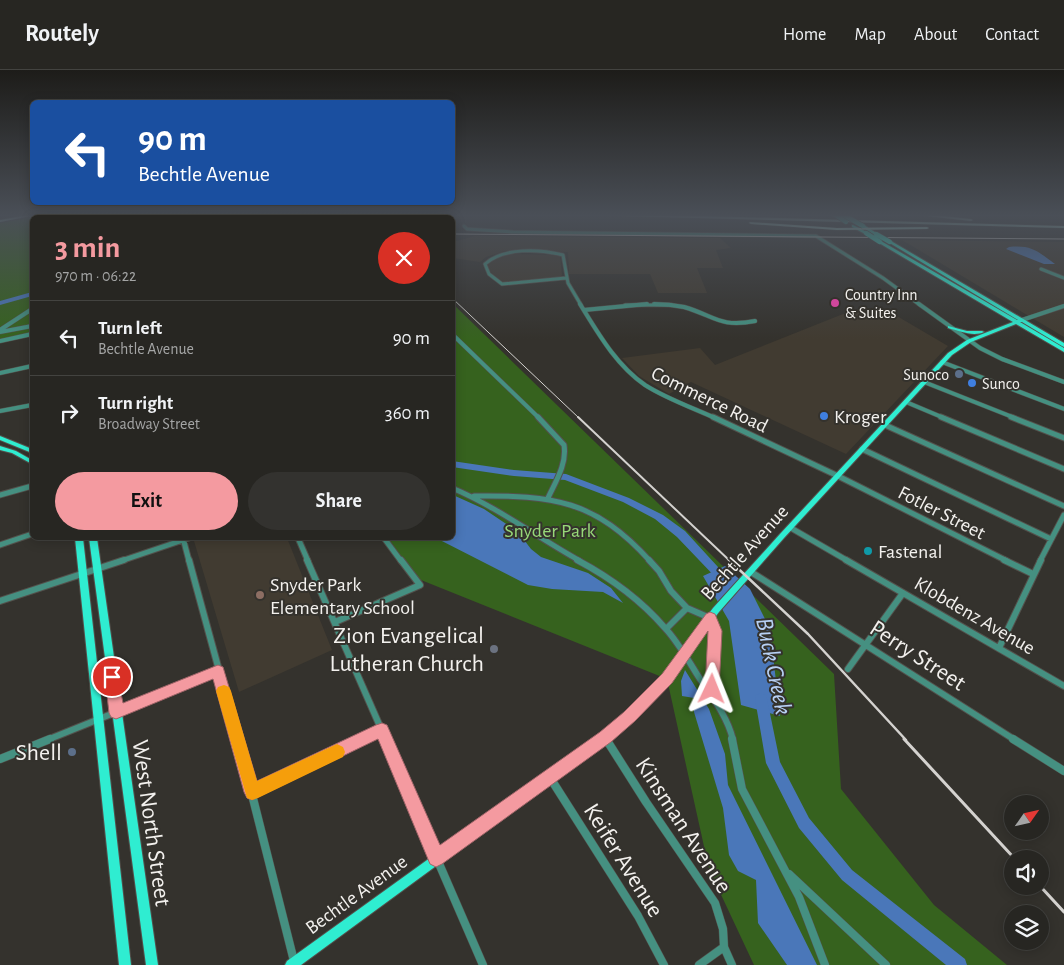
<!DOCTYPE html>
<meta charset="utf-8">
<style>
:root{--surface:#272622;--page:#33322f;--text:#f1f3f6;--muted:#a4a5a5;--line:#434340;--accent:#f49aa0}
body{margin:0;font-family:"Alegreya Sans",sans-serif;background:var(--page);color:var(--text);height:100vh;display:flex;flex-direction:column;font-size:19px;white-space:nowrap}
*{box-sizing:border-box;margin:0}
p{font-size:16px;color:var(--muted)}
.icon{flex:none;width:28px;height:28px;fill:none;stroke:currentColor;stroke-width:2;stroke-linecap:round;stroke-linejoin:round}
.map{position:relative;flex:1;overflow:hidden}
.panel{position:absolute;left:30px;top:145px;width:425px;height:325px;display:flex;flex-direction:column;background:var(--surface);border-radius:8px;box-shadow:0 2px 12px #0003,0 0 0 1px var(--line)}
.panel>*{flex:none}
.banner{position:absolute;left:30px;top:30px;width:425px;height:105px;border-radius:8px;box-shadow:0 2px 12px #0003,0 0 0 1px var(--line);background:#1a4fa0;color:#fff;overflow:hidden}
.needle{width:32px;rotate:56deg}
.controls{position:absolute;left:1004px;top:725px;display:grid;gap:10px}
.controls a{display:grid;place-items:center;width:45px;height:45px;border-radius:50%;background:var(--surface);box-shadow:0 2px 12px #0003,0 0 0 1px var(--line);font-size:25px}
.pin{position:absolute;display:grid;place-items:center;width:42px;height:42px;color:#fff;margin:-21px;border:2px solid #fff;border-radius:50%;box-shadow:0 1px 5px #0007}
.me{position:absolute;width:55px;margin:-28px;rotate:2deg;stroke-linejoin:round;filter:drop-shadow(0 0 4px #0008)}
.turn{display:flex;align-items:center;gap:18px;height:105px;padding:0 25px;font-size:22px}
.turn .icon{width:65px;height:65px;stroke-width:2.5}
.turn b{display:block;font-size:35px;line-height:42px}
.round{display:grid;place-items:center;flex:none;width:52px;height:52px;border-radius:26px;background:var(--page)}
.summary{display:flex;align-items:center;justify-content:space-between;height:85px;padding:0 25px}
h1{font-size:30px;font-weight:700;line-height:38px;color:var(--accent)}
.action{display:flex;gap:10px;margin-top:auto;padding:10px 25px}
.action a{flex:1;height:58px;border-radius:30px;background:var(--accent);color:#111;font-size:20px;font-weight:700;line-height:58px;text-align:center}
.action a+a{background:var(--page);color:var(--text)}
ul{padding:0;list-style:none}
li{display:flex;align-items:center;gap:15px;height:75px;padding:0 25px;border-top:1px solid var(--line)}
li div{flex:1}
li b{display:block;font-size:19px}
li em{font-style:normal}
header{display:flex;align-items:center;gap:30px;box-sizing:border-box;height:70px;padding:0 25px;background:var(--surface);border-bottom:1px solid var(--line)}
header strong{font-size:24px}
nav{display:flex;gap:28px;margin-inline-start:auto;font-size:18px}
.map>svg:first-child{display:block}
.built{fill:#413b31}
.green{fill:#36621e}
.water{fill:#4a77b9}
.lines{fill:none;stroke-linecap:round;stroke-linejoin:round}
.river{fill:#4a77b9;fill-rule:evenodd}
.minor-far4-casing{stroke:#53514c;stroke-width:4.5}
.minor-far3-casing{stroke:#53514c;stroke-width:5}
.minor-far2-casing{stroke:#53514c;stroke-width:7}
.minor-far1-casing{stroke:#53514c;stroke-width:8}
.minor-casing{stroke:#53514c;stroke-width:9}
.major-casing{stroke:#53514c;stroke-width:2}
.highway-casing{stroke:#53514c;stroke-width:1}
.minor-far4{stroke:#459081;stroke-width:3}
.minor-far3{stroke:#459081;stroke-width:4}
.minor-far2{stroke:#459081;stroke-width:5}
.minor-far1{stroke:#459081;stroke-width:6}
.minor{stroke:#459081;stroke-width:8}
.major{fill:#2fedd1;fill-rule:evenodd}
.highway{fill:#bafdee;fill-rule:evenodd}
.rail-far3{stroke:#d4d2cf;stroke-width:1}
.rail-far2{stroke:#d4d2cf;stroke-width:2}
.rail-far1{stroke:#d4d2cf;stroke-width:2.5}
.rail{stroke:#d4d2cf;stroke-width:3}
.major-bridge-far1-casing{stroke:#53514c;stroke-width:5.5;stroke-linecap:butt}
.major-bridge-casing{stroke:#53514c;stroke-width:10;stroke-linecap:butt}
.major-bridge-far1{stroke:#2fedd1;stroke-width:4.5}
.major-bridge{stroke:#2fedd1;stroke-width:8}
.route{fill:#f49aa0;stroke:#9f6468}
.slow{fill:#f59e0b}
.hotel-dot{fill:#d1479c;stroke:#34322d;stroke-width:2}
.service-dot{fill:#5c6f8a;stroke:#34322d;stroke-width:2}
.shop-dot{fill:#3f7fe0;stroke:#34322d;stroke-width:2}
.culture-dot{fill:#0f9aa8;stroke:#34322d;stroke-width:2}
.education-dot{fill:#8d6e63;stroke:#34322d;stroke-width:2}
.worship-dot{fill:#6b7280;stroke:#34322d;stroke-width:2}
.labels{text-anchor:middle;stroke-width:4;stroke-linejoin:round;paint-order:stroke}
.far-poi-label{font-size:16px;fill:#f3f1ee;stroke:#34322d;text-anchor:start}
.street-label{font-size:20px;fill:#f3f1ee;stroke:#34322d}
.poi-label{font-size:20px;fill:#f3f1ee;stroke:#34322d;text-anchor:start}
.park-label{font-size:20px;fill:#97d878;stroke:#34322d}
.near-poi-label{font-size:24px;fill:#f3f1ee;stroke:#34322d;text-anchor:end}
.near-street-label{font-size:24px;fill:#f3f1ee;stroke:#34322d}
.near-water-label{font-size:25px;font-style:italic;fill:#b7d0f4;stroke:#34322d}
</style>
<header>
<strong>Routely</strong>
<nav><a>Home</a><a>Map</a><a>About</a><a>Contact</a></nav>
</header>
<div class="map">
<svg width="1064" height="895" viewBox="0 0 1064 895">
<rect width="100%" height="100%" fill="#34322d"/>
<!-- built -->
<path class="built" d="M475 166 720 168 731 178 716 180 723 198H697L707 223H658L650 204H569L568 182 505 181 486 187 480 192 453 188V172Z
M902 170 1064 172V267L1017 239Z
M510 184 560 185 562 205 560 207 503 212 493 205 487 197 488 192 494 188Z
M885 239 948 276 846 384 691 312 669 324 639 306 622 288 700 278 715 295 843 244Z
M204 468H287L332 580 239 622 194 471Z"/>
<!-- green -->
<path class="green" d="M34 147H50L32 148V265L0 272V153Z
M453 234 834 604 841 719 934 835 1007 895H754L709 799 667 609 416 508 385 468H452Z"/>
<!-- water -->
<path class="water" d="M145 144H279L346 147H136Z
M1009 177C1032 175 1037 181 1055 194H1044L1006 179Z
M453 425 484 439 518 462 531 479 541 487 588 503 611 518 623 533 603 522 552 519 528 515 436 468H452Z
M725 496 750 519 770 559 780 646 741 635 729 551 703 506Z
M685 600 709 639 725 684 728 715 817 895H787L758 853 756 810 738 801 729 785 723 738 694 642V628L682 626 681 611Z"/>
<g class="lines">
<!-- river -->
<path class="river" d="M32 222V226L0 235V231Z
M452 391 514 400 566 404 629 428 663 445 685 461 729 509 728 512H720L677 467 655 449 623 432 565 410 514 406 452 397Z
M761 623 766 625 767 629 780 692 809 748 852 800 965 889 967 895H946L842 810 799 758 766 693 755 629 756 625Z"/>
<!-- minor-far4 casing -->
<g class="minor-far4-casing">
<path id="minor-far4" d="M464 156 467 159 513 162 816 166 883 208 920 235
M1041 199 1064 208
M566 208 502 214 489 204 485 194C504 177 540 179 563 185L568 213 581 235
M625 235H672"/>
</g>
<!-- minor-far3 casing -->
<g class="minor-far3-casing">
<path id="minor-far3" d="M580 234C598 263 616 295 645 315 665 328 693 338 715 348
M654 234C664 234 674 235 684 237 715 246 720 258 755 251
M919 234 980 278 1002 289 1064 312
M584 240 647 234
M1022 250 1064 236
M0 260 32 239
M0 262 32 256
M452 264 539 348
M0 271 32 264
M942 292 1064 339
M0 303 32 296
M924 312 1015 348
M906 332 944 348
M0 341 32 335"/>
</g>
<!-- minor-far2 casing -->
<g class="minor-far2-casing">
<path id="minor-far2" d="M538 347 564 375C567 394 556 411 548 428
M713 347 838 406 1007 491
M941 347 1064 399
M1011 347 1064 368
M885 355 1064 436
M862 379 1051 469
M452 418C497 437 537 467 580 491
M0 425 32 416
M474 426C553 425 595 430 650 491
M791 458 848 491
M183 468 189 491
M298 468 308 491
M384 468 401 491
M0 475 32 464
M121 491 189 468
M1040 491 1064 445"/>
</g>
<!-- minor-far1 casing -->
<g class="minor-far1-casing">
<path id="minor-far1" d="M189 490 238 670
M307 490 386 670
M577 490C611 508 640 529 665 558 679 573 689 592 700 609 713 628 728 648 733 670
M649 490 659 501 671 521 687 538 666 559
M846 490 1064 616
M1004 490 1033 504
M751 502 1015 670
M0 531 124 490
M687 538 710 548 715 561 712 626
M335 552 420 515 401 490
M999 578 1041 490
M848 599 903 523
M605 667 607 670
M47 670 218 601
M361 670 382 660"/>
</g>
<!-- minor casing -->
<g class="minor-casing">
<path id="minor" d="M238 669 295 895
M385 669 483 895
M606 669 646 732 715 833 723 859 724 877 732 895
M732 669 742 719 799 827 825 895
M1013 669 1064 701
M0 689 50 669
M549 706 638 846 664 895
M252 722 363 669
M789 804 886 895
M699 895 724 877"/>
</g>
<!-- major casing -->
<g class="major-casing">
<path id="major" d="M853 155 867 162 868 163 865 164 852 157V155Z
M863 155H864L878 164 875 165 862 157V155Z
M879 171H881L1017 250H1018L888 172 891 171 1064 273V277L1062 276 1022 252H1020L1064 278V282L1016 254 971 272 952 285 784 468 719 542 707 558 704 559 701 558 700 556 701 554 713 538 780 464 948 283 967 270 1013 252 879 173Z
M948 256 967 261H982L984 262C973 267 960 261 948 258Z
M0 366 32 379V383L0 370Z
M0 376 16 381 32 390V394L12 383 0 380Z
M75 468H83L131 895H119Z
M89 468H97L158 895H146Z
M667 605 670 606 671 609 670 612 633 650 608 670 301 895H285L287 891 602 664 627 644 664 606Z"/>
</g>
<!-- highway casing -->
<g class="highway-casing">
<path id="highway" d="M32 144H41L0 152V150Z
M583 144H633L1064 156V158L585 145Z
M909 144H924L971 149 973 150 971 151Z
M750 152 837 158 927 157 929 158 927 159 837 160 751 154 749 153Z"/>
</g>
<!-- minor-far4 -->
<use href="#minor-far4" class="minor-far4"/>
<!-- minor-far3 -->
<use href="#minor-far3" class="minor-far3"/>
<!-- minor-far2 -->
<use href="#minor-far2" class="minor-far2"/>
<!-- minor-far1 -->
<use href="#minor-far1" class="minor-far1"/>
<!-- minor -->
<use href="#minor" class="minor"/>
<!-- major -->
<use href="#major" class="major"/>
<!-- highway -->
<use href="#highway" class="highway"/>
<!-- rail-far3 -->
<path class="rail-far3" d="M47 144 58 148
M432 148 439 144
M452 164 1064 169
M452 228 579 348"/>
<!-- rail-far2 -->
<path class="rail-far2" d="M578 347 730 491"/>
<!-- rail-far1 -->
<path class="rail-far1" d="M729 490 808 564 906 670"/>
<!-- rail -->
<path class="rail" d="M904 669 1015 789
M1040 816 1064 842"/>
<!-- major-bridge-far1 casing -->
<g class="major-bridge-far1-casing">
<path id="major-bridge-far1" d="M834 144 846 152
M842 144 863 156
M866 163 880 172
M876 164 890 172"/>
</g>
<!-- major-bridge casing -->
<g class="major-bridge-casing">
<path id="major-bridge" d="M667 609 704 556"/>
</g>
<!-- major-bridge-far1 -->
<use href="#major-bridge-far1" class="major-bridge-far1"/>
<!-- major-bridge -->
<use href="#major-bridge" class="major-bridge"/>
</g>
<!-- sky -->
<linearGradient id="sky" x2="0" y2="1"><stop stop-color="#1d1c19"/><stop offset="0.54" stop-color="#4a4f57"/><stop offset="1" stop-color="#4a4f57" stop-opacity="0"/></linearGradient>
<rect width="1064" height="269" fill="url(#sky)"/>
<!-- route -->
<path class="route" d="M710 542 715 544 722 561 719 619 717 624 712 625 707 624 705 619 708 561 672 613 635 651 611 672 442 794 436 797 430 794 378 669 252 730 247 728 244 722 213 609 116 649 111 647 109 643 105 607 107 603 112 601 117 603 123 633 218 595 223 597 257 711 376 655 382 653 387 655 440 775 600 662 624 642 662 604 706 544Z"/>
<!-- slow -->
<path class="slow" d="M224 615 229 617 231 621 257 711 337 674 343 677 345 682 343 687 258 728 252 730 247 728 216 621 218 617Z"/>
<!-- markers -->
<circle class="hotel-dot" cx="835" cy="233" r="5"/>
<g class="service-dot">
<circle cx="959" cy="304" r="5"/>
<circle cx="72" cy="682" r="5"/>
</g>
<g class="shop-dot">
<circle cx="972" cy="313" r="5"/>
<circle cx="824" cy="346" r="5"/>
</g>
<circle class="culture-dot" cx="868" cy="481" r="5"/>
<circle class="education-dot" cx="260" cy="525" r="5"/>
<circle class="worship-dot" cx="494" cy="579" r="5"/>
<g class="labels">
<!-- far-poi labels -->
<g class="far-poi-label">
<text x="845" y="230">Country Inn<tspan x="845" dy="18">&amp; Suites</tspan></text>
<text x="949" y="310" text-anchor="end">Sunoco</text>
<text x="982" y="319">Sunco</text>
</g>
<!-- street labels -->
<g class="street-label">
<text transform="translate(710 329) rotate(26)" y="7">Commerce Road</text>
<text transform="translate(942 442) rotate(27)" y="7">Fotler Street</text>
<text transform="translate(744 482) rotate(-48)" y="7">Bechtle Avenue</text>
<text transform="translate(975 545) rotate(30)" y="7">Klobdenz Avenue</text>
<text transform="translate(356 824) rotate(-36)" y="7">Bechtle Avenue</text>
</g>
<!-- poi labels -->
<g class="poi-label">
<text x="834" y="353">Kroger</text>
<text x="878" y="488">Fastenal</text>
<text x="270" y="521">Snyder Park<tspan x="270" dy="23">Elementary School</tspan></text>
</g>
<!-- park labels -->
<g class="park-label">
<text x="550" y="467">Snyder Park</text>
</g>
<!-- near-poi labels -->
<g class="near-poi-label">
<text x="484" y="573">Zion Evangelical<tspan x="484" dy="28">Lutheran Church</tspan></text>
<text x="62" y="690">Shell</text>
</g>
<!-- near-street labels -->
<g class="near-street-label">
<text transform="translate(918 585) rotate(33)" y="8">Perry Street</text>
<text transform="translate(152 753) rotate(82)" y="8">West North Street</text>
<text transform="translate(684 755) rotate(57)" y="8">Kinsman Avenue</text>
<text transform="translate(624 790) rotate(58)" y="8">Keifer Avenue</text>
</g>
<!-- near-water labels -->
<g class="near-water-label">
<text transform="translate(775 596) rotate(78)" y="9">Buck Creek</text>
</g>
</g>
</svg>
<div class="controls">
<a><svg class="needle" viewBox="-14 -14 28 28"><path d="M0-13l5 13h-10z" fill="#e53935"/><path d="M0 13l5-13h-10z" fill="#a4a5a5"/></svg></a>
<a><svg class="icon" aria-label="sound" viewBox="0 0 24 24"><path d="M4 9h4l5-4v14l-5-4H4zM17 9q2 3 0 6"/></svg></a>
<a><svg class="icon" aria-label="layers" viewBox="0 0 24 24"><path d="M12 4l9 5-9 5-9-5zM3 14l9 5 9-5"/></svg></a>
</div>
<div class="pin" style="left:112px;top:607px;background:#d93025"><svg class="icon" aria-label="arrive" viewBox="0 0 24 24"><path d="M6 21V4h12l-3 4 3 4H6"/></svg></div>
<svg class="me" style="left:712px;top:619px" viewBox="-20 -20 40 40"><path d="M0-17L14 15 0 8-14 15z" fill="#f49aa0" stroke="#fff" stroke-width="4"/></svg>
<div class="banner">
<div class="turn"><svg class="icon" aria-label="left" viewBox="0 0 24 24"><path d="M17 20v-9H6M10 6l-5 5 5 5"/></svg><div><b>90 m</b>Bechtle Avenue</div></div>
</div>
<section class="panel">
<div class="summary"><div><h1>3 min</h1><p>970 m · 06:22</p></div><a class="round" style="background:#d93025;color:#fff"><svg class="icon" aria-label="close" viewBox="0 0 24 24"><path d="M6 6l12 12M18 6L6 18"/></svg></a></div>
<ul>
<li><svg class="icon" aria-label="left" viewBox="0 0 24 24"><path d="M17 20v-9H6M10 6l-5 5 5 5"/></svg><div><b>Turn left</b><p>Bechtle Avenue</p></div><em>90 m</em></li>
<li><svg class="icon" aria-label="right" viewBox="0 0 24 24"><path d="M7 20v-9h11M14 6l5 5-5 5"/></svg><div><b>Turn right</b><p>Broadway Street</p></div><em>360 m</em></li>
</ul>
<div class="action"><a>Exit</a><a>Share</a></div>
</section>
</div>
